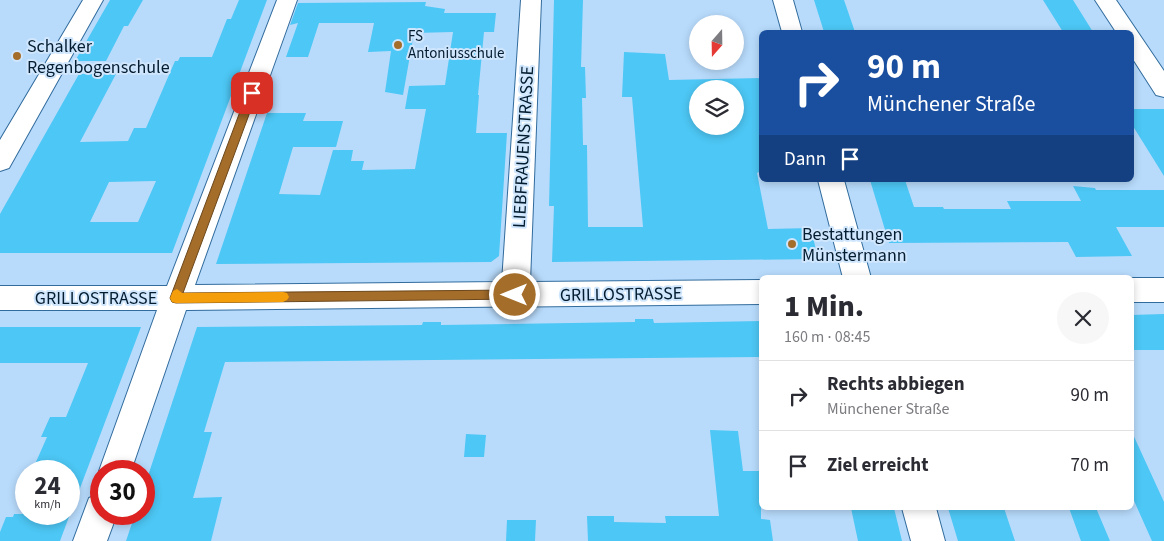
<!DOCTYPE html>
<html lang="de">
<meta charset="utf-8">
<style>
:root{--surface:#fff;--page:#f7f7f7;--text:#2b2b33;--muted:#7c7c81;--line:#e1e1e2}
body{margin:0;font-family:"Source Sans 3",sans-serif;background:var(--page);color:var(--text);height:100vh;display:flex;flex-direction:column;font-size:19px;white-space:nowrap}
*{box-sizing:border-box;margin:0}
p{font-size:16px;color:var(--muted)}
.icon{flex:none;width:28px;height:28px;fill:none;stroke:currentColor;stroke-width:2;stroke-linecap:round;stroke-linejoin:round}
.map{position:relative;flex:1;overflow:hidden}
.panel{position:absolute;left:759px;top:275px;width:375px;height:235px;display:flex;flex-direction:column;background:var(--surface);border-radius:8px;box-shadow:0 2px 8px #0003}
.panel>*{flex:none}
.banner{position:absolute;left:759px;top:30px;width:375px;height:152px;border-radius:8px;box-shadow:0 2px 8px #0003;background:#1a4fa0;color:#fff;overflow:hidden}
.needle{width:32px;rotate:200deg}
.controls{position:absolute;left:689px;top:15px;display:grid;gap:10px}
.controls a{display:grid;place-items:center;width:55px;height:55px;border-radius:50%;background:var(--surface);box-shadow:0 2px 8px #0003;font-size:25px}
.speed{position:absolute;left:15px;top:460px;display:flex;gap:10px;font-size:25px;font-weight:700;text-align:center}
.speed>*{display:grid;place-content:center;width:65px;height:65px;border-radius:50%;background:var(--surface);box-shadow:0 2px 8px #0003;line-height:1}
.speed small{font-size:12px;font-weight:400}
.speed .limit{border:8px solid #d22;background:#fff;color:#111}
.pin{position:absolute;display:grid;place-items:center;width:42px;height:42px;color:#fff;margin:-21px;border-radius:10px;box-shadow:0 2px 8px #0006}
.me{position:absolute;width:55px;margin:-28px;rotate:270deg;stroke-linejoin:round;filter:drop-shadow(0 0 4px #0008)}
.turn{display:flex;align-items:center;gap:18px;height:105px;padding:0 25px;font-size:22px}
.turn .icon{width:65px;height:65px;stroke-width:2.5}
.turn b{display:block;font-size:35px;line-height:42px}
.then{display:flex;align-items:center;height:48px;padding:0 25px;background:#0003;gap:10px;font-size:19px}
.round{display:grid;place-items:center;flex:none;width:52px;height:52px;border-radius:26px;background:var(--page)}
.summary{display:flex;align-items:center;justify-content:space-between;height:85px;padding:0 25px}
h1{font-size:30px;font-weight:800;line-height:38px}
ul{padding:0;list-style:none}
li{display:flex;align-items:center;gap:15px;height:70px;padding:0 25px;border-top:1px solid var(--line)}
li div{flex:1}
li b{display:block;font-size:19px}
li em{font-style:normal}
.map>svg:first-child{display:block}
.building{fill:#4dc7f5;fill-rule:evenodd}
.lines{fill:none;stroke-linecap:round;stroke-linejoin:round}
.minor-casing{stroke:#326c9d;stroke-width:2}
.minor{fill:#fff;fill-rule:evenodd}
.route{fill:#a56d2a;stroke:#6b471b}
.slow{fill:#f59e0b}
.poi-dot{fill:#a56d2a;stroke:#cfe6fd;stroke-width:2}
.labels{text-anchor:middle;stroke-width:4;stroke-linejoin:round;paint-order:stroke}
.far-poi-label{font-size:15px;fill:#041c2f;stroke:#cfe6fd;text-anchor:start}
.poi-label{font-size:18px;fill:#041c2f;stroke:#cfe6fd;text-anchor:start}
.street-label{font-size:18px;fill:#041c2f;stroke:#cfe6fd}
</style>
<div class="map">
<svg width="1164" height="541" viewBox="0 0 1164 541">
<rect width="100%" height="100%" fill="#b8dbfc"/>
<!-- building -->
<path class="building" d="M110 0H143L128 26H124L106 61H75Z
M239 0H267L172 253H0V214L79 74H116L80 142 128 141 134 128H146L175 61H178L180 57H212L227 19H231ZM156 181 138 222H90L109 182Z
M554 0H583L581 67H585L586 98H582L583 145H587L588 227H643L632 97H622L624 52 665 54 669 80 761 78V171L757 173 768 229 811 228 818 259 552 262 554 206H549ZM698 89H735V126H698Z
M814 0H844L855 32H824Z
M1043 0H1073L1093 32H1063Z
M426 2 425 6 445 9 444 13H496L494 32H484L478 95H479L476 133H507L499 256 491 262 216 264 267 113H306L303 121H343L336 147H293L279 194 320 195 333 150H353L351 161H364L362 170 415 169 426 109H405L409 86 445 85 453 32 414 33 403 95 385 92 391 51 368 52 374 23H319L308 57H286L298 23 290 25 298 3Z
M1131 109H1164V176L1131 123Z
M870 180H905L914 207H943L944 209H1011L1007 201H1081L1073 186 1095 188 1096 190H1164V227H1116L1132 256 1076 257 1068 242 889 243Z
M1164 314V350H1131V315Z
M635 319H653L654 323 761 321V357L225 362 204 432H212L193 498 222 497 211 541H126L135 514H144V488L197 327 422 325 423 322H441V325L635 322Z
M0 327H141L71 512H69V471H32L47 437H41L50 417H66L88 363H0Z
M710 430 738 431 743 471H761V519L770 520 773 541H588L587 516H614V522L666 523 665 516H719Z
M1131 430 1164 502V541H1152L1131 494Z
M466 434 486 435 484 457H464Z
M851 508H894L902 541H858Z
M948 508H1004L1015 541H958Z
M1069 508H1096L1110 541H1081Z
M14 514H70L60 541H0V532L6 517H13Z
M507 520H536L535 541H506Z"/>
<g class="lines">
<!-- minor casing -->
<g class="minor-casing">
<path id="minor" d="M83 0H103L9 168 0 171V140Z
M277 0H297L195 285 502 282 521 0H541L530 282 761 280V304L186 310 131 471H101V477L99 471 157 310H0V286H167Z
M773 0H793L802 32H782Z
M1095 0H1116L1164 71V97L1156 95 1131 56V32H1116Z
M818 180H844L871 278H843Z
M1131 278H1164V302H1131Z
M101 493V514H117L107 541H73L89 498Z
M902 508H936L945 541H911Z"/>
</g>
<!-- minor -->
<use href="#minor" class="minor"/>
</g>
<!-- route -->
<path class="route" d="M252 90 257 93 183 293 515 290 519 291 520 295 519 299 176 303 172 302 170 298 247 93Z"/>
<!-- slow -->
<path class="slow" d="M177 289 182 293 283 292 287 293 289 297 287 300 283 302 176 303 172 302 170 298 173 291Z"/>
<!-- markers -->
<g class="poi-dot">
<circle cx="398" cy="45" r="5"/>
<circle cx="17" cy="56" r="5"/>
<circle cx="792" cy="244" r="5"/>
</g>
<g class="labels">
<!-- far-poi labels -->
<g class="far-poi-label">
<text x="408" y="41">FS<tspan x="408" dy="17">Antoniusschule</tspan></text>
</g>
<!-- poi labels -->
<g class="poi-label">
<text x="27" y="52">Schalker<tspan x="27" dy="21">Regenbogenschule</tspan></text>
<text x="802" y="240">Bestattungen<tspan x="802" dy="21">Münstermann</tspan></text>
</g>
<!-- street labels -->
<g class="street-label">
<text transform="translate(523 147) rotate(-87)" y="6">LIEBFRAUENSTRASSE</text>
<text transform="translate(621 294) rotate(-1)" y="6">GRILLOSTRASSE</text>
<text x="96" y="304">GRILLOSTRASSE</text>
</g>
</g>
</svg>
<div class="controls">
<a><svg class="needle" viewBox="-14 -14 28 28"><path d="M0-13l5 13h-10z" fill="#e53935"/><path d="M0 13l5-13h-10z" fill="#7c7c81"/></svg></a>
<a><svg class="icon" aria-label="layers" viewBox="0 0 24 24"><path d="M12 4l9 5-9 5-9-5zM3 14l9 5 9-5"/></svg></a>
</div>
<div class="speed"><div>24<small>km/h</small></div><div class="limit">30</div></div>
<div class="pin" style="left:252px;top:93px;background:#d93025"><svg class="icon" aria-label="arrive" viewBox="0 0 24 24"><path d="M6 21V4h12l-3 4 3 4H6"/></svg></div>
<svg class="me" style="left:515px;top:295px" viewBox="-20 -20 40 40"><circle r="17" fill="#a56d2a" stroke="#fff" stroke-width="3"/><path d="M0-11L8 9 0 5-8 9z" fill="#fff"/></svg>
<div class="banner">
<div class="turn"><svg class="icon" aria-label="right" viewBox="0 0 24 24"><path d="M7 20v-9h11M14 6l5 5-5 5"/></svg><div><b>90 m</b>Münchener Straße</div></div>
<div class="then">Dann<svg class="icon" aria-label="arrive" viewBox="0 0 24 24"><path d="M6 21V4h12l-3 4 3 4H6"/></svg></div>
</div>
<section class="panel">
<div class="summary"><div><h1>1 Min.</h1><p>160 m · 08:45</p></div><a class="round"><svg class="icon" aria-label="close" viewBox="0 0 24 24"><path d="M6 6l12 12M18 6L6 18"/></svg></a></div>
<ul>
<li><svg class="icon" aria-label="right" viewBox="0 0 24 24"><path d="M7 20v-9h11M14 6l5 5-5 5"/></svg><div><b>Rechts abbiegen</b><p>Münchener Straße</p></div><em>90 m</em></li>
<li><svg class="icon" aria-label="arrive" viewBox="0 0 24 24"><path d="M6 21V4h12l-3 4 3 4H6"/></svg><div><b>Ziel erreicht</b></div><em>70 m</em></li>
</ul>
</section>
</div>
